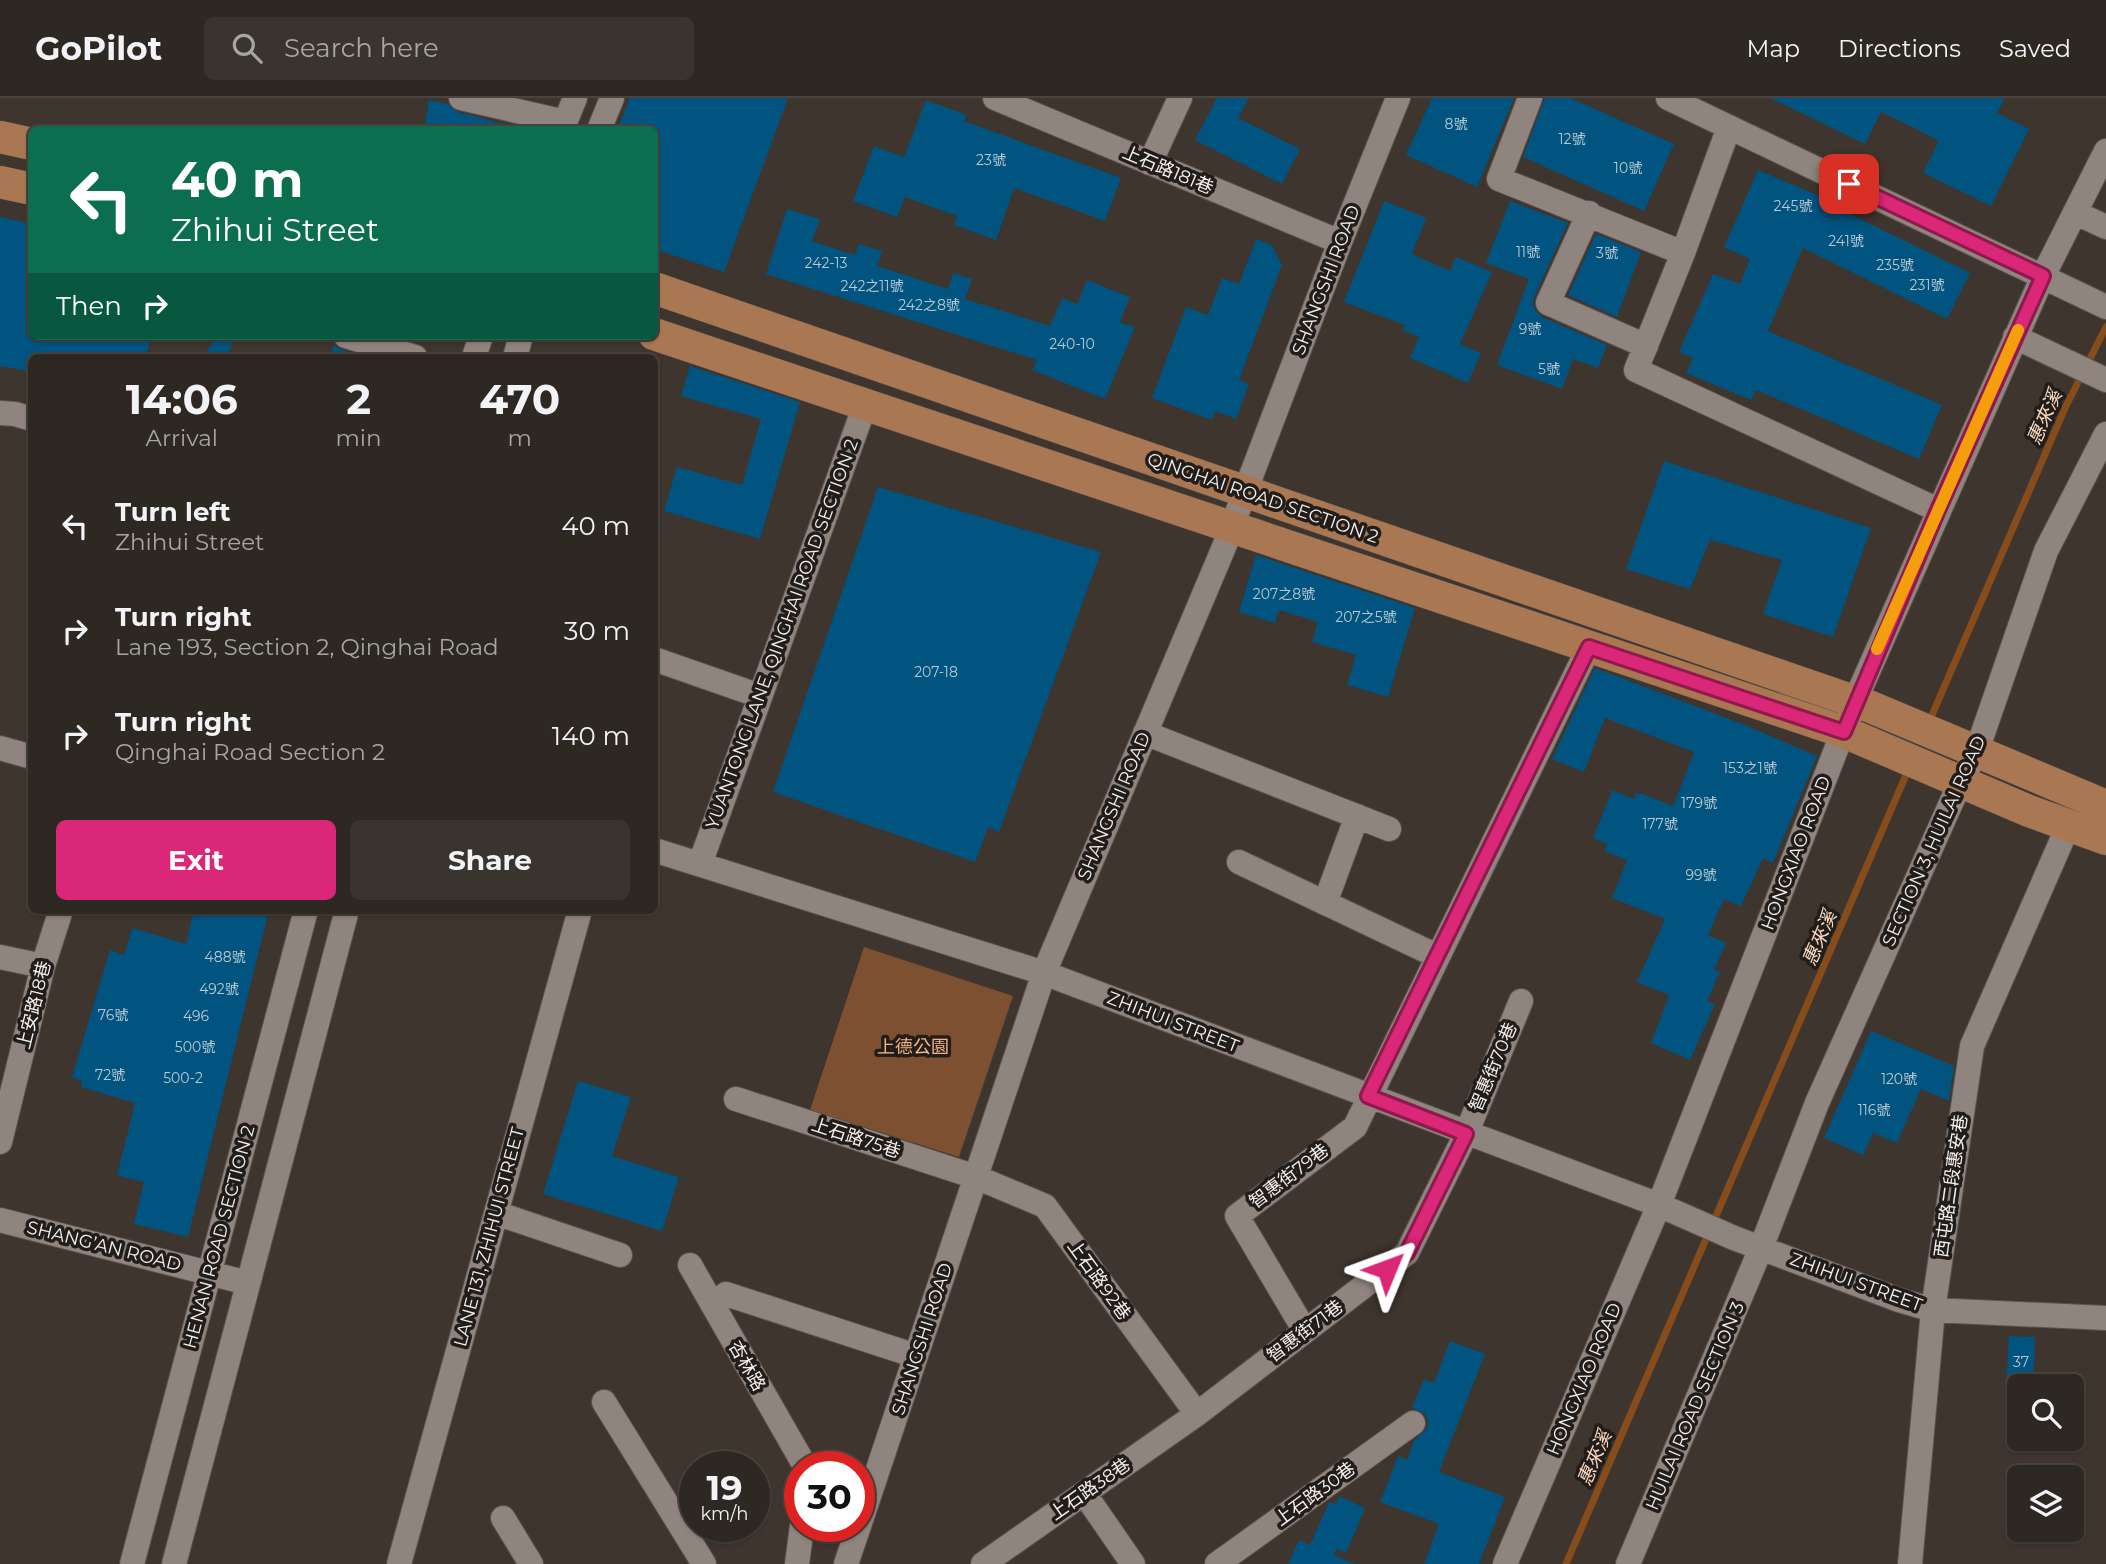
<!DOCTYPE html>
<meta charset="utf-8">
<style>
:root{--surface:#2e2822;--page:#3a342f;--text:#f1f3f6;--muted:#a7a6a5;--line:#494440;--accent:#db2777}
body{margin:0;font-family:Montserrat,"Noto Sans TC",sans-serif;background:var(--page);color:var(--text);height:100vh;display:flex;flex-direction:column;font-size:26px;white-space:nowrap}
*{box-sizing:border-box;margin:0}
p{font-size:23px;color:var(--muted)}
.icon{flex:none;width:38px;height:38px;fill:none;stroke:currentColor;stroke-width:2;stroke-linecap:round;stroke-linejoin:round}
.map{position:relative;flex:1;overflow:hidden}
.sheet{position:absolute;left:28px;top:256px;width:630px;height:560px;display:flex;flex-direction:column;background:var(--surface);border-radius:10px;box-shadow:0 2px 5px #0004,0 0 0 2px var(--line)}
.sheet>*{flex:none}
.top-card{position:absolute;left:28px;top:28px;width:630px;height:214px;border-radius:10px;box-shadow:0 2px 5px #0004,0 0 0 2px var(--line);background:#0b6e4f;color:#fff;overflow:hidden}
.tools{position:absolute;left:2007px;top:1276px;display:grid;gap:14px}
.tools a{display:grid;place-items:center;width:77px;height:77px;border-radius:10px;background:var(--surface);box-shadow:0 2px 5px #0004,0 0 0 2px var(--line);font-size:35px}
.speed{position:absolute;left:679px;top:1353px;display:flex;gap:14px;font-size:35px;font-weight:700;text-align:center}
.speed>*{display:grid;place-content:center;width:91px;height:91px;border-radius:50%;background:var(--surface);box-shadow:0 2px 5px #0004,0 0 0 2px var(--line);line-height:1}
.speed small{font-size:18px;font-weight:400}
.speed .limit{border:10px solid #d22;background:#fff;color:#111}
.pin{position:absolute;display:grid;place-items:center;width:60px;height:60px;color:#fff;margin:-30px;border-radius:14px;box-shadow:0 4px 10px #0006}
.me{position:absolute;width:77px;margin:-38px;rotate:46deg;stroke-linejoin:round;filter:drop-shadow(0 0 5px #0008)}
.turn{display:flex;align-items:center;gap:24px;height:147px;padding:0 28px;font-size:32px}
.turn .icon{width:91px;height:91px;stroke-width:2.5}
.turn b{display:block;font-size:49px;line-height:60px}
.then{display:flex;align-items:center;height:66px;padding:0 28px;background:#0003;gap:14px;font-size:26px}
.eta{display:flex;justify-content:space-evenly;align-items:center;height:119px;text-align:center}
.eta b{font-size:42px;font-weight:700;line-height:49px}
.cta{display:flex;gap:14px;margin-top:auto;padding:14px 28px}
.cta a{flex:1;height:80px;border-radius:10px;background:var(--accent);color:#fff;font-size:28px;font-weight:700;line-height:80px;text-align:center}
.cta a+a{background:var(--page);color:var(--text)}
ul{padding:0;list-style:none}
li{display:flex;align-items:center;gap:21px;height:105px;padding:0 28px}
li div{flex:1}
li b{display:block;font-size:26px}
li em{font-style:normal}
header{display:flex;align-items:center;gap:42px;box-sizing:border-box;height:98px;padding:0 35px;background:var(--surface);border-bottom:2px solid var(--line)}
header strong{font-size:33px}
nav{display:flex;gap:38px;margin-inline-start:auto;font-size:24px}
.search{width:490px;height:63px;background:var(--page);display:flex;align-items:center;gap:18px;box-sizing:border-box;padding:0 24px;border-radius:10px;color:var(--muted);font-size:26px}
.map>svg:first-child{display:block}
.green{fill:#7c5030}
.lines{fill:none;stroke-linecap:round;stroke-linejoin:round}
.stream{stroke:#874c1c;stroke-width:7}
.building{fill:#00547f}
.minor-casing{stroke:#5b534e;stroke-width:26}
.major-casing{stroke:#5b534e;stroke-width:33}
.minor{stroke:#90857e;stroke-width:24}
.major{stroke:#a97852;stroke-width:32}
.route-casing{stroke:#8e194d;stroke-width:18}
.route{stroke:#db2777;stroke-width:12}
.slow{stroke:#f59e0b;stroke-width:12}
.labels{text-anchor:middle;stroke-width:7;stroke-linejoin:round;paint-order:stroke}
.number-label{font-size:14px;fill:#b8c9d1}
.street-label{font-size:18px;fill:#f6f0ec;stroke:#211d1a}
.park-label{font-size:18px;fill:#f9b382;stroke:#211d1a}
.water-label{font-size:19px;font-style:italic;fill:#fedac1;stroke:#211d1a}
</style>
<header>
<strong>GoPilot</strong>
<div class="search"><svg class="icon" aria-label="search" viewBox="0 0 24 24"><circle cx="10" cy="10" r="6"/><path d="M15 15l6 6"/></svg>Search here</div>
<nav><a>Map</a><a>Directions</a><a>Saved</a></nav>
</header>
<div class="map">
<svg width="2106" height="1466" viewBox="0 0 2106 1466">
<rect width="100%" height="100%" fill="#3e352e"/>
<!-- green -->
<path class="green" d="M864 849 1013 898 959 1059 810 1012Z"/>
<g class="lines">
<!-- stream -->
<path class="stream" d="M1929 624 2065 310 2106 229
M1566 1466 1909 670"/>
</g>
<!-- building -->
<path class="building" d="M630 0H788L724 174 654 151V32H617Z
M1217 0H1249L1238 20 1300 51 1282 86 1195 42Z
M1432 0H1514L1477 89 1406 57Z
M1545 0H1570L1674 46 1644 113 1523 59Z
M1770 0H2005L1997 15 2029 31 1991 108 1923 75 1939 43 1914 30 1881 14 1865 46Z
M429 2 448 6 458 14 526 32H424Z
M926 2 967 17 964 23 1121 80 1105 123 1014 90 996 142 954 127 957 118 905 99 897 119 853 103 874 48 904 59Z
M1758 72 1829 102 1828 105 1970 175 1947 221 1803 150 1768 233 1942 307 1919 361 1756 292 1751 302 1686 275 1693 260 1679 254 1713 176 1740 186 1750 161 1724 149Z
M1384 103 1426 120 1412 156 1450 173 1456 159 1492 174 1460 246 1481 255 1468 285 1410 260 1419 239 1402 232 1405 227 1344 204Z
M1510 103 1568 125 1534 199 1533 206 1536 213 1542 219 1607 247 1598 270 1573 261 1562 291 1497 267 1529 181 1486 165Z
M787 111 820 121 812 143 855 157 859 146 882 153 877 168 948 191 953 175 972 181 965 201 1050 228 1062 200 1077 206 1087 182 1130 199 1120 224 1135 229 1105 301 1032 272 1037 262 766 176Z
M0 119 32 126V238H151L146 259H32V274L0 268Z
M1596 136 1641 154 1617 219 1568 197Z
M1256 141 1272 147 1282 167 1239 282 1249 286 1236 321 1215 313 1212 322 1152 300 1186 209 1208 217 1222 180 1239 186Z
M217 238H235L227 259H203Z
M334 247 342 252 364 259H330Z
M690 268 800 304 760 441 664 413 677 369 742 387 761 321 681 298Z
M1664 363 1871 430 1833 539 1763 516 1782 462 1710 442 1690 491 1626 471Z
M878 389 1101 454 999 734 988 729 975 764 773 694Z
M1256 457 1415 510 1388 599 1347 587 1356 557 1312 544 1318 524 1279 512 1275 525 1239 514Z
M1595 570 1745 627 1817 658 1773 765 1763 760 1741 808 1724 801 1708 837 1726 845 1714 872 1720 874 1707 903 1715 906 1690 962 1651 945 1669 897 1637 884 1665 821 1612 800 1627 762 1604 753 1607 746 1593 740 1612 692 1634 701 1637 694 1673 708 1694 654 1605 620 1584 674 1552 661Z
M194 812H269L188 1139 134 1126 144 1084 117 1077 135 1005 81 989 82 983 72 979 110 852 124 857 132 830 186 846Z
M1871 933 1954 968 1949 1003 1921 991 1897 1045 1873 1035 1863 1057 1824 1040Z
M578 983 631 999 612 1058 679 1079 662 1133 543 1096Z
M2009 1238 2035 1239 2033 1288H2006Z
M1450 1243 1485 1256 1439 1374 1505 1399 1479 1466H1424L1439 1426 1380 1404 1398 1358 1407 1362 1414 1343 1427 1330 1428 1323 1425 1316 1412 1310 1424 1281 1434 1285Z
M1339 1398 1365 1410 1346 1455 1337 1451 1334 1457 1354 1466H1288L1299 1442 1310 1447 1329 1404 1336 1406Z"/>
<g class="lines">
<!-- minor casing -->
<g class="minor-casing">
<path id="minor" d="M461 0 565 24
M995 0 1340 144
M1530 0 1499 81 1683 155
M1668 0 2106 209
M1729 29 1683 155 1636 272 1938 412
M562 32 575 0
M599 32 612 0
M1150 65 1180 0
M1589 115 1548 205 1646 248
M2076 115 2106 129
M346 238 415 259
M2015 239 2106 282
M474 259 481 238
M515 259 521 238
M0 315 15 316 32 321
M654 561 760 598
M1145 635 1389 731
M0 650 32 659
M654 752 1044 875 1659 1107 1734 1140 1899 1202 1933 1212 2106 1220
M1239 764 1437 858
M700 766 865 307
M1325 805 1357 718
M0 859 43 868
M736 1001 976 1079 1045 1108 1197 1316
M0 1044 43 868 61 812
M496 1115 620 1157
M0 1122 248 1185
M690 1167 805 1368
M726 1196 916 1258
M1305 1233 1237 1118 1355 1029 1589 549
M604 1304 704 1466
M1084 1395 1133 1466
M503 1420 531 1466
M859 1428 1044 875 1224 449 1340 144 1398 0
M132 1466 306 812
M174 1466 347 812
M399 1466 580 812
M797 1466 802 1428
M846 1466 859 1428
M983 1466 1197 1316 1407 1155 1466 1036 1521 903
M1217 1466 1413 1325
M1505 1466 1659 1107 1855 603 2043 178 2106 53
M1628 1466 1761 1150 1817 1005 1960 685 1976 655 2046 453 2106 336
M1910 1466 1933 1212 1972 948 2068 728"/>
</g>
<!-- major casing -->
<g class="major-casing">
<path id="major" d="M0 39 32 46
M0 84 32 91
M654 190 1871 609 2106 708
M654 236 1844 634 2029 713 2106 741"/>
</g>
<!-- minor -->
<use href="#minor" class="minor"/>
<!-- major -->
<use href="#major" class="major"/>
</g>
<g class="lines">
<!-- route casing -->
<g class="route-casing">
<path id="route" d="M1387 1171 1407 1155 1466 1036 1368 998 1589 549 1844 634 1938 412 2043 178 1849 86"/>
</g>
<!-- route -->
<use href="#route" class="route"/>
<!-- slow -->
<path class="slow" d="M1877 551 2018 232"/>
</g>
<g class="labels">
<!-- number labels -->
<g class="number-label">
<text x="1456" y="31">8號</text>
<text x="1572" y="46">12號</text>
<text x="991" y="67">23號</text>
<text x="1628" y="75">10號</text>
<text x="1793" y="113">245號</text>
<text x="1846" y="148">241號</text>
<text x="1528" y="159">11號</text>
<text x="1607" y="160">3號</text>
<text x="826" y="170">242-13</text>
<text x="1895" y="172">235號</text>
<text x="1927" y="192">231號</text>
<text x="872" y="193">242之11號</text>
<text x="929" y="212">242之8號</text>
<text x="1530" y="236">9號</text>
<text x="1072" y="251">240-10</text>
<text x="1549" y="276">5號</text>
<text x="1284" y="501">207之8號</text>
<text x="1366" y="524">207之5號</text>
<text x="936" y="579">207-18</text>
<text x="1750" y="675">153之1號</text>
<text x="1699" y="710">179號</text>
<text x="1660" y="731">177號</text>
<text x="1701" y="782">99號</text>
<text x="225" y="864">488號</text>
<text x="219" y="896">492號</text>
<text x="113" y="922">76號</text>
<text x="196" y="923">496</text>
<text x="195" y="954">500號</text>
<text x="110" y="982">72號</text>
<text x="183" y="985">500-2</text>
<text x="1899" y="986">120號</text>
<text x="1874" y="1017">116號</text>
<text x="2021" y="1269">37</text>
</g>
<!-- street labels -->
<g class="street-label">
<text transform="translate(1168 72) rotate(23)" y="6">上石路181巷</text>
<text transform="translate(1326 182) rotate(-69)" y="6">SHANGSHI ROAD</text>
<text transform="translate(1263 400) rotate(19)" y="6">QINGHAI ROAD SECTION 2</text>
<text transform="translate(782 536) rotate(-70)" y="6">YUANTONG LANE, QINGHAI ROAD SECTION 2</text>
<text transform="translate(1114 708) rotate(-67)" y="6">SHANGSHI ROAD</text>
<text transform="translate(1934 743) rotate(-66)" y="6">SECTION 3, HUILAI ROAD</text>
<text transform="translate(1796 755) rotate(-69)" y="6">HONGXIAO ROAD</text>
<text transform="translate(34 907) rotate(-76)" y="6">上安路18巷</text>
<text transform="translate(1173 924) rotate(21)" y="6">ZHIHUI STREET</text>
<text transform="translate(1493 969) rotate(-67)" y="6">智惠街70巷</text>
<text transform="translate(856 1040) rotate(18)" y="6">上石路75巷</text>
<text transform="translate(1289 1078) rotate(-37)" y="6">智惠街79巷</text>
<text transform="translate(1951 1088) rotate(-82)" y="6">西屯路二段惠安巷</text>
<text transform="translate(219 1139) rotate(-75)" y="6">HENAN ROAD SECTION 2</text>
<text transform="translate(489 1139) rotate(-75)" y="6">LANE 131, ZHIHUI STREET</text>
<text transform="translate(104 1148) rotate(14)" y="6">SHANG’AN ROAD</text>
<text transform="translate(1099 1182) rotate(54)" y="6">上石路92巷</text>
<text transform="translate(1856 1184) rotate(20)" y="6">ZHIHUI STREET</text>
<text transform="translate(1305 1233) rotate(-37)" y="6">智惠街71巷</text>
<text transform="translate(922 1241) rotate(-72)" y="6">SHANGSHI ROAD</text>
<text transform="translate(747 1268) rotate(60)" y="6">杏林路</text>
<text transform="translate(1584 1281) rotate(-67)" y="6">HONGXIAO ROAD</text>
<text transform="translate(1695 1308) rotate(-67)" y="6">HUILAI ROAD SECTION 3</text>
<text transform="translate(1090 1391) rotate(-35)" y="6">上石路38巷</text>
<text transform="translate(1315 1396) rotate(-36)" y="6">上石路30巷</text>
</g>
<!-- park labels -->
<g class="park-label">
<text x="913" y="955">上德公園</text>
</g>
<!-- water labels -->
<g class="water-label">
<text transform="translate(2044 319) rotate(-66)" y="7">惠來溪</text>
<text transform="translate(1819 840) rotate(-67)" y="7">惠來溪</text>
<text transform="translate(1594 1360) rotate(-67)" y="7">惠來溪</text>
</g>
</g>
</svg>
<div class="tools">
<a><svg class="icon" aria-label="search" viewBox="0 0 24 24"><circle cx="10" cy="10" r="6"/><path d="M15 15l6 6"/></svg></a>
<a><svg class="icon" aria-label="layers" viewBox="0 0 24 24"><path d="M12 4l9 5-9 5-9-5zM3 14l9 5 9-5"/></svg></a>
</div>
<div class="speed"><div>19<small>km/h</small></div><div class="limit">30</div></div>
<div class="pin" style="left:1849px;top:86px;background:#d93025"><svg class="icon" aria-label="arrive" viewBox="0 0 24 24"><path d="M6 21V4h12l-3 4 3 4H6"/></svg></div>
<svg class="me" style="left:1387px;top:1171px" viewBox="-20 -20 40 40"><path d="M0-17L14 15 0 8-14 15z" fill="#db2777" stroke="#fff" stroke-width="4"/></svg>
<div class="top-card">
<div class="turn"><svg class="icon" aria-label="left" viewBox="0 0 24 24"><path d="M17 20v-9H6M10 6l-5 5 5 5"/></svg><div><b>40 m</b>Zhihui Street</div></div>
<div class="then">Then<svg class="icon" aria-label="right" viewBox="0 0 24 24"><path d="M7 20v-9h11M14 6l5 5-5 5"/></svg></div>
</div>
<section class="sheet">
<div class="eta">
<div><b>14:06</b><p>Arrival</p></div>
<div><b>2</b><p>min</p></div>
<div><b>470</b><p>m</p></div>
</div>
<ul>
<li><svg class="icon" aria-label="left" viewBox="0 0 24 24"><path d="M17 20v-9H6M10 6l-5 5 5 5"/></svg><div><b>Turn left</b><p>Zhihui Street</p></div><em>40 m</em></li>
<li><svg class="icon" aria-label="right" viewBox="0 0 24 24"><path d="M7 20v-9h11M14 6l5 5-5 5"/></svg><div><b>Turn right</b><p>Lane 193, Section 2, Qinghai Road</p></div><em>30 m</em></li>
<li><svg class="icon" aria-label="right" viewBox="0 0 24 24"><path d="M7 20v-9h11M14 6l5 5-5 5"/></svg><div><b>Turn right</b><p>Qinghai Road Section 2</p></div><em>140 m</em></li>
</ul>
<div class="cta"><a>Exit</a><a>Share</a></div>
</section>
</div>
